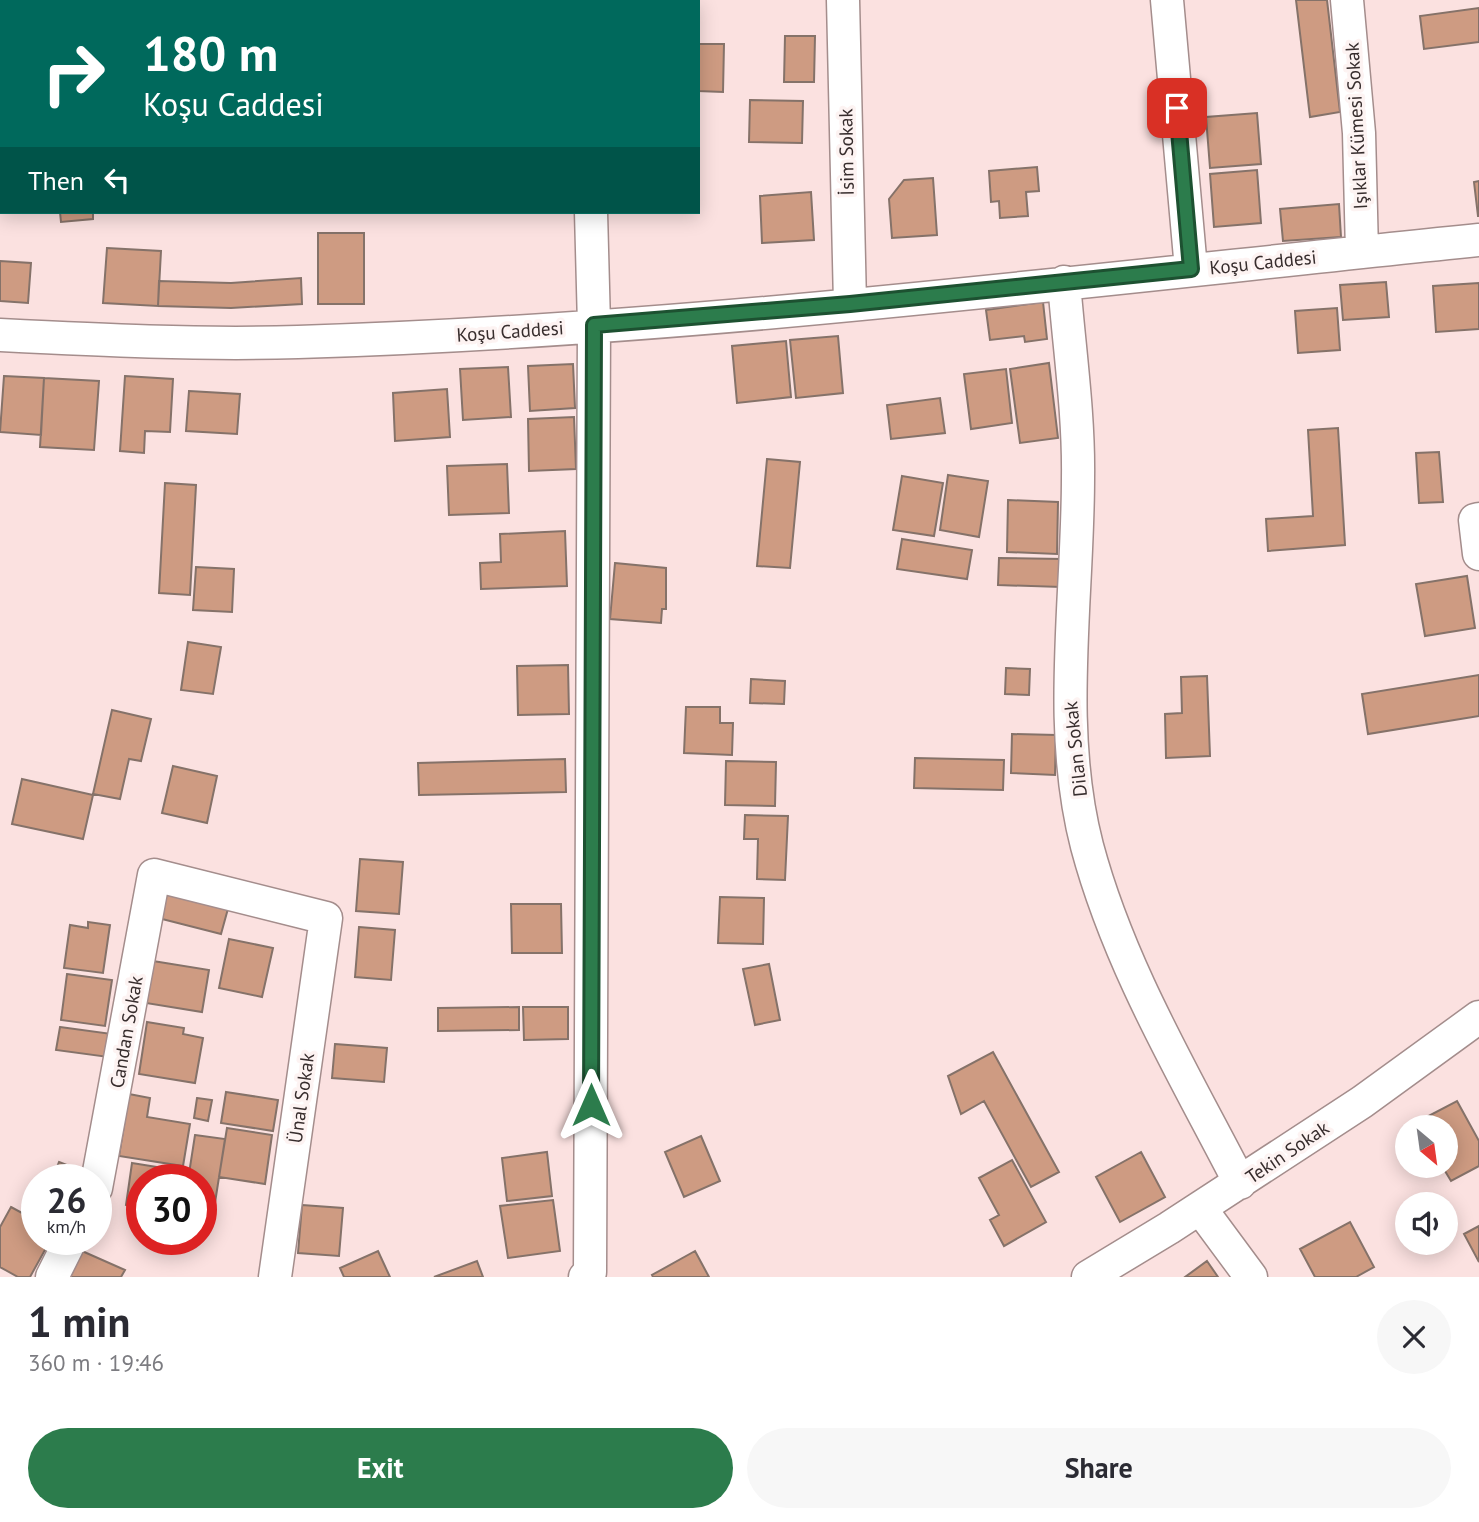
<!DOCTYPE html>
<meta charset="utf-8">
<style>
:root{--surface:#fff;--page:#f7f7f7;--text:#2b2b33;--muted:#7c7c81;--accent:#2c7c4c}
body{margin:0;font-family:"PT Sans",sans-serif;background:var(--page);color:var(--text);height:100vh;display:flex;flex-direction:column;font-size:26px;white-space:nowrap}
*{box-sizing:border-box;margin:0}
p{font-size:23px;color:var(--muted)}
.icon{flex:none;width:38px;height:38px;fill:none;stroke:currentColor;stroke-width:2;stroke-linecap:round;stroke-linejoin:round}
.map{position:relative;height:1277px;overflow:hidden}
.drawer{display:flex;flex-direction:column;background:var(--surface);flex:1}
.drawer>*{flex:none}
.banner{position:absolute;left:0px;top:0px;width:700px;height:214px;box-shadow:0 4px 18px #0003;background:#00695c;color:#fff;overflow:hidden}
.needle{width:46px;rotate:151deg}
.fabs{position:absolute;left:1395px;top:1115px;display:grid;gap:14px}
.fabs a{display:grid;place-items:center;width:63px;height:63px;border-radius:50%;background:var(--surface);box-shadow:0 4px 18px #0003;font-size:35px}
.speed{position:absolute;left:21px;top:1164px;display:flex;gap:14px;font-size:35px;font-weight:700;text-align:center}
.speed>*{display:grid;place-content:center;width:91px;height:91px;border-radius:50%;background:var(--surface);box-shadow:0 4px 18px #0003;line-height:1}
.speed small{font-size:18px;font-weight:400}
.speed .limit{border:10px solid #d22;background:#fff;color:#111}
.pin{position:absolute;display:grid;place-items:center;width:60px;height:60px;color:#fff;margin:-30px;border-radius:14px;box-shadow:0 4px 10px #0006}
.me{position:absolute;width:77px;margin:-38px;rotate:0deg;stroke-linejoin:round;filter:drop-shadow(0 0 5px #0008)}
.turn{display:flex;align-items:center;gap:24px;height:147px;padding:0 28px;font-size:32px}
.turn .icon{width:91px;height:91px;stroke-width:2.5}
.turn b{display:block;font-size:49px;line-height:60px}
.then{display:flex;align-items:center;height:66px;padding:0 28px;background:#0003;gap:14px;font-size:26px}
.round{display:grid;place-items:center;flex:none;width:74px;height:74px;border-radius:37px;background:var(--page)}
.summary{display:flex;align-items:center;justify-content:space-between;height:119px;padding:0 28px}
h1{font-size:42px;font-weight:800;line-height:52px}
.primary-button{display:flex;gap:14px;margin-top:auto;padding:14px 28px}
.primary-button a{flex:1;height:80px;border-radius:42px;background:var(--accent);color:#fff;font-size:28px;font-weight:800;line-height:80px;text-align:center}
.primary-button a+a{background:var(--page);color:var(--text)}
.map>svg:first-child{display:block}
.building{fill:#ce9b82;stroke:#857269;stroke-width:2}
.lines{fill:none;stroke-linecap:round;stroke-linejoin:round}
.minor-casing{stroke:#a48d8c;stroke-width:35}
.minor{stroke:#fff;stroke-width:32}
.route-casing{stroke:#1d5131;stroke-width:18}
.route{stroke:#2c7c4c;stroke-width:12}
.labels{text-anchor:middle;stroke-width:7;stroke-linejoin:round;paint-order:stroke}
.street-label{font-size:19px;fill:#372d2d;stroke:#fdf3f2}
</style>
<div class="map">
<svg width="1479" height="1277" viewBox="0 0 1479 1277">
<rect width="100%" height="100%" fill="#fbe1e0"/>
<!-- building -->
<path class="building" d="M1296 0H1327L1340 112 1310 117Z
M1479 8V42L1424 49 1420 16Z
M785 36H815L814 82H784Z
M698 44H724L723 92 698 91Z
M750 100 803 101 802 143 749 142Z
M1257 113 1261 164 1210 168 1206 117Z
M1037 167 1039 191 1026 192 1028 216 1000 218 999 201 991 202 989 171Z
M1257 170 1261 223 1214 227 1210 174Z
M933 178 937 235 892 238 889 199 904 180Z
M1479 181V216H1478L1474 182Z
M811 192 814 240 762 243 760 196Z
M1339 204 1341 237 1283 241 1280 209Z
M60 212H93V219L61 222Z
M318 233H364V304H318Z
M107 248 161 251 158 306 103 303Z
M0 261 31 263 28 303 0 301Z
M301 278 302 304 231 308 158 306 159 281 231 283Z
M1386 282 1389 317 1343 320 1340 285Z
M1479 283V329L1436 332 1433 286Z
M1043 302 1047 339 1025 342 1024 336 990 340 986 310Z
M1337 308 1340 350 1298 353 1295 311Z
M838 336 843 393 796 398 790 340Z
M786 341 791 397 737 403 732 346Z
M1049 363 1058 438 1020 443 1010 369Z
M573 364 575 408 530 411 528 366Z
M508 367 511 417 463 420 460 369Z
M1006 369 1012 423 971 429 964 374Z
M4 376 44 378 41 435 0 432Z
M125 376 173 379 170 432 145 431 144 453 120 451Z
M44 378 99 381 94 450 40 447Z
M447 389 450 437 395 441 393 393Z
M189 391 240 394 237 434 186 431Z
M940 398 945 433 891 439 887 405Z
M574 417 576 469 529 471 528 419Z
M1338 428 1345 545 1268 551 1266 519 1313 516 1308 430Z
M1439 452 1443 502 1419 503 1416 453Z
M767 459 800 462 790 568 757 566Z
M507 464 509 513 449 515 447 466Z
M948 475 988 481 979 537 940 530Z
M902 476 943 483 934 536 893 530Z
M165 483 196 485 190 595 159 593Z
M1008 500 1058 502 1057 554 1007 552Z
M565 531 567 586 481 589 480 563 501 562 500 534Z
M902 539 972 550 967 579 897 569Z
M999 558 1062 559 1061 587 998 585Z
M615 563 666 568V609H662L661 623 610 619Z
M196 567 234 569 232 612 193 610Z
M1467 576 1475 628 1425 636 1416 584Z
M188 642 221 647 213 694 181 690Z
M568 665 569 714 518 715 517 666Z
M1006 668 1030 669 1029 695 1005 694Z
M1479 675V716L1368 734 1362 694Z
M1207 676 1210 756 1166 758 1165 714 1182 713 1181 677Z
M751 679 785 681 784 704 750 703Z
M686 707H720V723H733L732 755 684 753Z
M112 710 151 719 141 761 129 759 120 799 93 794Z
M1012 734 1056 735 1055 775 1011 773Z
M915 758 1004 760 1003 790 914 788Z
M565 759 566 792 419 795 418 763Z
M726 761 776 762 775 806 725 805Z
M173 766 217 776 207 823 162 813Z
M22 779 93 795 83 839 12 824Z
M745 815 788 816 785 880 757 879 758 839H744Z
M360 859 403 862 399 914 356 911Z
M164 889 229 905 221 934 162 919Z
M720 897 764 898 763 944 718 943Z
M511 904H561L562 953H512Z
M88 922 110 925 103 973 64 968 70 925 88 928Z
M359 927 395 930 391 980 355 977Z
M229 939 273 948 262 997 219 988Z
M153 961 209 970 202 1012 146 1003Z
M769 964 780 1020 755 1025 743 969Z
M67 974 112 980 105 1026 61 1020Z
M519 1007V1030L438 1031V1008Z
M523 1007H568V1039L524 1040Z
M147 1022 184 1028 183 1034 203 1038 195 1083 139 1074Z
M60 1027 112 1034 108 1057 56 1050Z
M335 1044 387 1048 384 1082 332 1078Z
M993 1052 1059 1172 1031 1187 984 1101 961 1114 948 1076Z
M226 1092 278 1100 273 1131 221 1123Z
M129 1094 150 1098 147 1117 190 1124 183 1166 119 1156Z
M197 1098 212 1100 208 1121 194 1118Z
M1457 1101 1479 1141V1166L1451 1181 1442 1166H1446V1127H1422L1419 1121Z
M227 1128 272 1135 265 1184 219 1177Z
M195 1135 225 1139 214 1209 201 1207V1180H188Z
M701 1136 720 1181 684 1197 665 1152Z
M547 1152 552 1196 507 1201 502 1158Z
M1141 1152 1165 1197 1120 1222 1096 1177Z
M1012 1160 1046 1222 1004 1246 990 1220 999 1215 979 1178Z
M59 1162 85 1172 82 1180H52Z
M132 1163 182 1171 181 1180H142V1208L126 1205Z
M553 1200 560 1251 508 1258 500 1206Z
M302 1205 343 1208 339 1256 298 1253Z
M11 1207 37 1221V1239H51L30 1277H18L0 1267V1227Z
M1350 1222 1374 1267 1356 1277H1315L1300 1249Z
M1479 1226V1262L1464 1234Z
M82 1251 125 1270 121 1277H70Z
M378 1251 390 1277H344L340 1268Z
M695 1251 709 1277H653L652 1275Z
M477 1261 483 1277H434Z
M1207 1261 1218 1277H1185Z"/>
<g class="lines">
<!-- minor casing -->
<g class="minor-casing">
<path id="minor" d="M586 0 587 2
M843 0 850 304
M1167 0 1191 269
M1347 0 1359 133 1362 252
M183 2V0
M0 18H2
M1064 282C1069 347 1079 413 1078 478 1078 599 1056 727 1087 846 1119 966 1184 1074 1240 1183
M0 335C99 340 199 345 298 342 693 330 1086 280 1479 240
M1479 519 1475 520 1479 554
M96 1188 154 875 326 918 275 1277
M1200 1208 1251 1277
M52 1277 71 1239
M585 1277 590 1272 594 325 591 212
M1088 1277 1169 1228 1362 1102 1479 1017"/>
</g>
<!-- minor -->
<use href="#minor" class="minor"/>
</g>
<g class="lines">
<!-- route casing -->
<g class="route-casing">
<path id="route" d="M591 1105 594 325 850 304 1191 269 1177 108"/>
</g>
<!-- route -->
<use href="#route" class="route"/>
</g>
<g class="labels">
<!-- street labels -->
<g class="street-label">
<text transform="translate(1356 126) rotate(-93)" y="7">Işıklar Kümesi Sokak</text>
<text transform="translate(846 152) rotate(-91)" y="7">İsim Sokak</text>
<text transform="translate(1263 262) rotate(-6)" y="7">Koşu Caddesi</text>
<text transform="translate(510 331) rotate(-4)" y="7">Koşu Caddesi</text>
<text transform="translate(1075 749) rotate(-96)" y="7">Dilan Sokak</text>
<text transform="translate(126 1032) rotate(-80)" y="7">Candan Sokak</text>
<text transform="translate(301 1098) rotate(-82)" y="7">Ünal Sokak</text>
<text transform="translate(1287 1152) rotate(-34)" y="7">Tekin Sokak</text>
</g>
</g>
</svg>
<div class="fabs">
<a><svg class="needle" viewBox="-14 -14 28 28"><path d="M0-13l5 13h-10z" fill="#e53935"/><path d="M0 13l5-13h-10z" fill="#7c7c81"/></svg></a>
<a><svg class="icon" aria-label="sound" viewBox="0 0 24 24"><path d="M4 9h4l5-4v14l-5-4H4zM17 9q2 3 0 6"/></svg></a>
</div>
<div class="speed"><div>26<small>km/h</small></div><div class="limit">30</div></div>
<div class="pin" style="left:1177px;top:108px;background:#d93025"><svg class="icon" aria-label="arrive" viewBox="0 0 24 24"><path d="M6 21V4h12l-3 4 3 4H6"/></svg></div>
<svg class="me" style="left:591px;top:1105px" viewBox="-20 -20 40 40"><path d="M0-17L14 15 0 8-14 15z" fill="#2c7c4c" stroke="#fff" stroke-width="4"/></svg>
<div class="banner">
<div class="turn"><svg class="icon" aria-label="right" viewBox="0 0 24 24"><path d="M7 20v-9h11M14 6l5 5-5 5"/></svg><div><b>180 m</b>Koşu Caddesi</div></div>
<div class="then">Then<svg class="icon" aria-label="left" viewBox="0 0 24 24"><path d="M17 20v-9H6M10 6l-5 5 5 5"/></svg></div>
</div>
</div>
<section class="drawer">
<div class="summary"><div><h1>1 min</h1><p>360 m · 19:46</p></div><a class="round"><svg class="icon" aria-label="close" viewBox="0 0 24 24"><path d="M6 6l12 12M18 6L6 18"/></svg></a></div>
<div class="primary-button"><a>Exit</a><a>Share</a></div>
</section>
